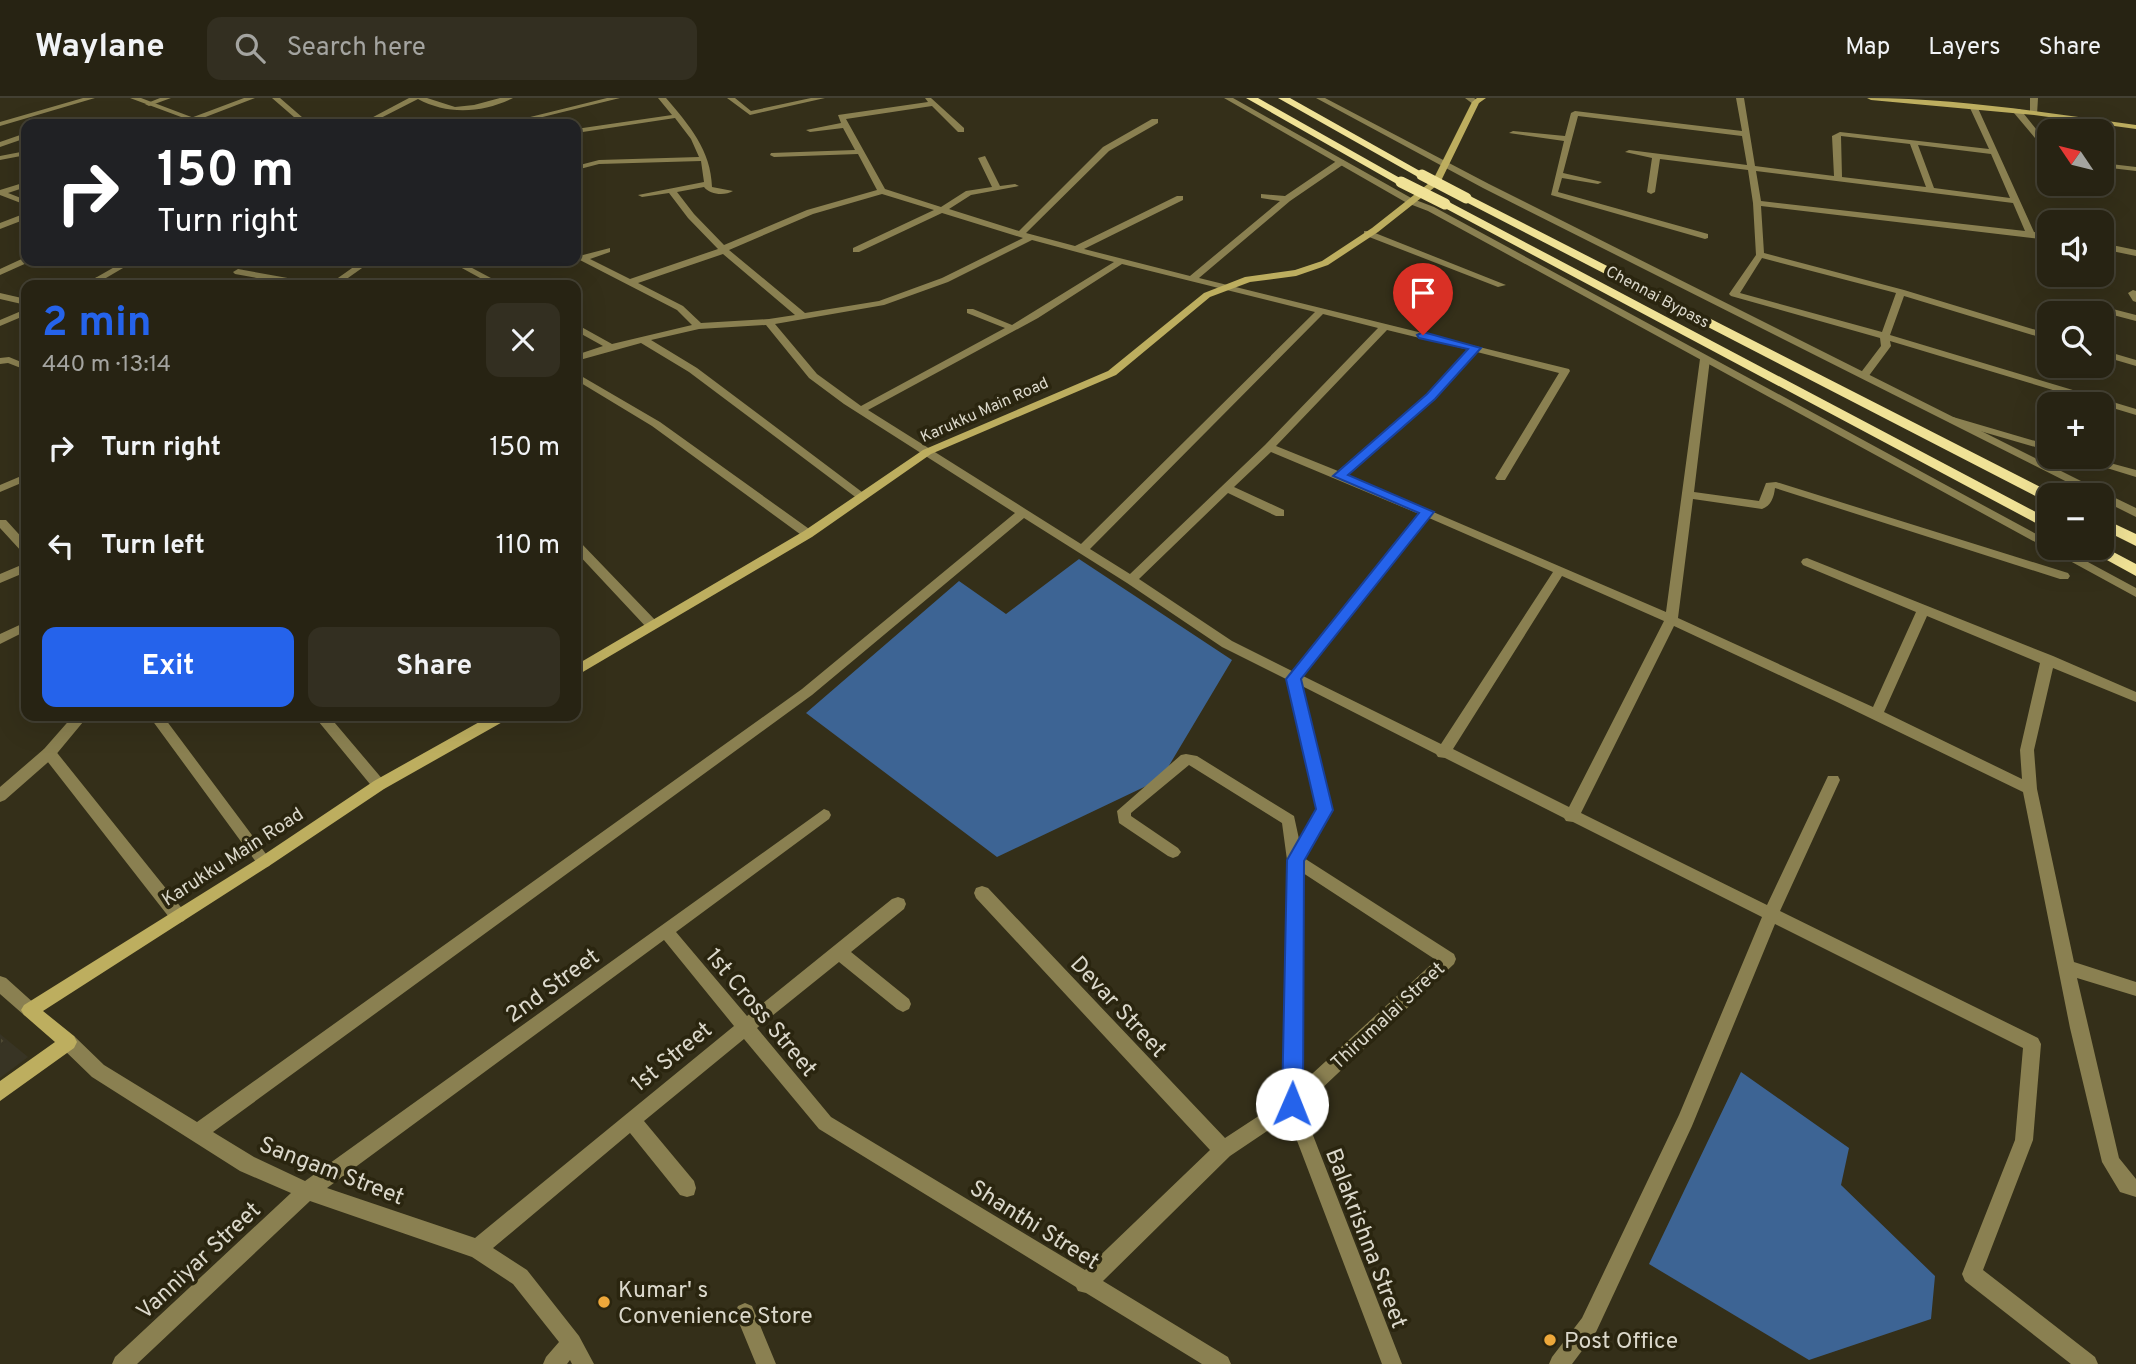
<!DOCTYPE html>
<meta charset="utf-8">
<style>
:root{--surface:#272313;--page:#332f21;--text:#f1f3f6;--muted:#a4a4a0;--line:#434033;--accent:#2563eb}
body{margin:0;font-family:Overpass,sans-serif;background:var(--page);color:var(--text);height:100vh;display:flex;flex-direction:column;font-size:26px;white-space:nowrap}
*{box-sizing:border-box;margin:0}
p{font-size:23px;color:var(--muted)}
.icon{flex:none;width:38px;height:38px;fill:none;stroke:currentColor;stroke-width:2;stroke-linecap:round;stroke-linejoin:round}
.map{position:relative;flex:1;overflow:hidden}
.sheet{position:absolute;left:21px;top:182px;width:560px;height:441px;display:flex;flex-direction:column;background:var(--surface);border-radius:14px;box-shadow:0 7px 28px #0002,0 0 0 2px var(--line)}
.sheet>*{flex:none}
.banner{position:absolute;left:21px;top:21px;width:560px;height:147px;border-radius:14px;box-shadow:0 7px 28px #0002,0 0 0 2px var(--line);background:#202124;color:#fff;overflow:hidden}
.needle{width:46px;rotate:305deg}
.controls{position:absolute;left:2037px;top:21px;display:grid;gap:14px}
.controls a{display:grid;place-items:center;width:77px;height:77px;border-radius:14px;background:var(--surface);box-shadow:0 7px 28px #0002,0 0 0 2px var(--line);font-size:35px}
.pin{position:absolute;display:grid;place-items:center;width:60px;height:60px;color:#fff;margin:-72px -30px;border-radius:50% 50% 50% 0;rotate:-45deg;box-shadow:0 0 7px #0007}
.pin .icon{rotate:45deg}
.me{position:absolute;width:77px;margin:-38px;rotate:1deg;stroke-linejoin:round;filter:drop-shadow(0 0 5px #0008)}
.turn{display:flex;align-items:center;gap:24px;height:147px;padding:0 21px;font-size:32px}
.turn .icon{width:91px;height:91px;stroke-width:2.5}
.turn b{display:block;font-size:49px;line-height:60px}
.round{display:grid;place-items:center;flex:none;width:74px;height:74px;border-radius:14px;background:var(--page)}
.headline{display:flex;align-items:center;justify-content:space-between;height:119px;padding:0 21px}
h1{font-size:42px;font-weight:700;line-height:52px;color:var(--accent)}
.button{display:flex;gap:14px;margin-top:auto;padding:14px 21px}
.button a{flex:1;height:80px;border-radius:14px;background:var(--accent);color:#fff;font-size:28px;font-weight:700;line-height:80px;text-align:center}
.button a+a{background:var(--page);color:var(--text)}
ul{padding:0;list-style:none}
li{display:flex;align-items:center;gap:21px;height:98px;padding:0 21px}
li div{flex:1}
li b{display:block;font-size:26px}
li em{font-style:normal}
header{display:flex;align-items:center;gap:42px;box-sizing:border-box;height:98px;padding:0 35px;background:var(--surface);border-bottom:2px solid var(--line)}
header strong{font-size:33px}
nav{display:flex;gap:38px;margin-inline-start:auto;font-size:24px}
.search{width:490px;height:63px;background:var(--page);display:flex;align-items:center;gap:18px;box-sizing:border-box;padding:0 24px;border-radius:14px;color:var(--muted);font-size:26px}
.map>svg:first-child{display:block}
.water{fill:#3d6494}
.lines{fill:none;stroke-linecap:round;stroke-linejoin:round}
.minor{fill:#8a8051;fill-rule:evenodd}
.tertiary{fill:#8a8051;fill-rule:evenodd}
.secondary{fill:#bdae5f;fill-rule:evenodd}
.trunk{fill:#f0e296;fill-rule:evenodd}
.trunk-bridge{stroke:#f0e296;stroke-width:11}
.shaded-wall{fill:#383424}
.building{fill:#504b34;stroke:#383424;stroke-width:2}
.route{fill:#2563eb;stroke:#184099;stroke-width:2}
.poi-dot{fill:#eda83b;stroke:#2a250f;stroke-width:2.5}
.labels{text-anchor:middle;stroke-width:7;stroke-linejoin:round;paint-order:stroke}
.far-street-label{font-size:16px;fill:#dbd8cb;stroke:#2a250f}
.street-label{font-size:19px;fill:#dbd8cb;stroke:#2a250f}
.near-street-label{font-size:23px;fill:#dbd8cb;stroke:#2a250f}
.near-poi-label{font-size:23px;fill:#dbd8cb;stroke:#2a250f;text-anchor:start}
</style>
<header>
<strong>Waylane</strong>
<div class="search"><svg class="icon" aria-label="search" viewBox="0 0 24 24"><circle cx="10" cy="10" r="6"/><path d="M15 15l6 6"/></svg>Search here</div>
<nav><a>Map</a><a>Layers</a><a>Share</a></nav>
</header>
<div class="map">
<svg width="2136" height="1266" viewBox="0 0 2136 1266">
<rect width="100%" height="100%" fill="#342f19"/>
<!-- water -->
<path class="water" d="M1079 461 1232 562 1161 681 997 759 806 615 959 483 1006 516Z
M1741 974 1849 1050 1841 1087 1935 1178 1931 1221 1809 1262 1649 1166Z"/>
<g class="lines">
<!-- minor -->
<path class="minor" d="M83 0H95L0 28V24Z
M160 0H171L149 8 145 6Z
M244 0H255L195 23 188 21Z
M272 0H280L310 26H302Z
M409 0H427L455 9 474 7 500 0H513C483 15 447 17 418 1L369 26H360Z
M607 0H620L514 26H502Z
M658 0H666C689 27 711 52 712 89L733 93C725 98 710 97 704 89L677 94 694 116 724 147 807 112 877 92 858 56 774 59 770 57 771 55 855 52 843 30 810 34 806 32 841 25 838 17 928 4 925 0H931L964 30V34H958L932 8 846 21 885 91 941 109 966 93 992 89 978 60 985 58 1000 88 1015 86 1019 88 971 97 949 111 1019 133 1103 49 1152 21H1158V25L1109 53 1026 135 1075 148 1177 98H1183V102L1084 151 1190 178 1280 103 1261 100V96L1285 98 1338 62H1344V66L1290 103 1199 180 1569 271 1570 273 1505 382H1497L1495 380 1559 275 1477 254 1435 300 1347 377 1666 514 1700 261 1705 258 1710 261 1694 394 1759 403 1766 385 1776 384 2068 475 2070 478 2068 481H2060L1775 390C1774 399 1771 408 1762 411L1693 401 1678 520 1873 609 1916 514 1803 467 1801 464 1803 461 1807 460 2053 558 2136 594V604L2053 570 2034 652 2037 691 2074 864 2136 884V898L2077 880 2119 1060 2136 1081V1099L2120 1094 2102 1064 2070 930 2023 694 1837 604 1674 528 1581 715 1767 807 1828 678H1838L1840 682 1780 813 2038 940 2041 946 2033 1042 1983 1172 2095 1259 2098 1266H2071L1965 1183 1962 1176 2015 1042 2023 950 1775 826 1692 1028 1596 1234 1572 1266H1549L1552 1259 1582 1220 1679 1017 1762 819 1573 724 1566 723 1564 720 1445 660 1438 659 1436 656 1302 588 1332 712 1304 760 1454 856 1456 861 1454 866 1302 1009 1402 1266H1382L1288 1019 1230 1058 1103 1183 1228 1259 1231 1266H1202L1086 1195 1078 1193 1076 1189 819 1031 744 941 644 1023 694 1083 696 1090 694 1097 687 1099 680 1097 630 1035 493 1150 527 1172 579 1238 594 1266H572L570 1262 567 1266H543L546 1259 559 1244 513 1186 472 1159 310 1103 137 1266H112L115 1259 291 1095 240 1073 92 979 62 950 59 944 62 938 68 936 74 938 104 967 197 1024 802 591 1015 415 844 306 809 280 766 227 699 231 651 242 697 270 866 397V401H858L689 274 641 245 576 263V257L603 248 576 233V226L612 246 692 227 677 212 576 160V154L583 157 610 150V154L590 161 630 181 718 151 688 120 669 95 642 99 638 97 704 84 701 63 599 66 576 72V68L599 62 699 59 691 41 675 20 576 35V31L672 17ZM882 96 934 112 853 150V154H859L942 115 1023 140 942 180 879 203 805 215 729 152 813 116ZM1032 142 1114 164 1012 227 973 211H967V215L1005 230 861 308 817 276 775 226 884 207 948 184ZM723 156 795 217 769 221 701 225 683 208 638 185ZM1122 166 1315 214 1081 446 868 312 1038 220ZM1323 216 1378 230 1265 347 1130 476 1090 451ZM1387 232 1469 252 1427 296 1338 373 1276 348ZM1271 354 1419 416 1292 573 1232 543 1139 481 1228 395 1276 418H1284V412L1234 389ZM1024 420 1127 485 1222 549 1286 581 1317 712 1299 741 1294 718 1197 658 1186 656 1181 657 1117 713 1119 725 1168 758 1173 760 1178 758 1181 754 1178 750 1131 718V715L1189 667 1282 725 1287 762 1283 1002 1225 1040 988 790 982 788 976 790 974 795 976 800 1210 1052 1085 1172 831 1019 757 930 839 864 897 911 903 914 909 911 911 906 909 901 851 854 904 811 906 806 904 801 898 799 892 801 747 918 676 834 829 721 831 717 829 713 824 711 305 1083 254 1059 213 1034 812 597ZM1429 420 1553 474 1441 646 1303 578ZM1562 478 1664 523 1569 709 1453 651ZM1927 518 2040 565 2020 652 2022 681 1884 614ZM1303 775 1436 862 1301 986ZM664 842 734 928 475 1140 327 1090Z
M727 0H735L751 13 811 0H825L750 17Z
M1465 0H1474L1480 4 1473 6Z
M1736 0H1744L1755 68 1834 78 1832 38 1840 34 1989 51 1970 10 1977 8 2034 134 2049 136V142L1761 108 1764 155 1904 192 2049 236V242L1904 198 1890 237 2136 311V317L1890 243 1891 248 1868 279H1860L1859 277 1881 248 1880 240 1731 198 1729 196 1756 157 1753 105 1748 72 1660 61 1655 94 1651 96 1647 94 1652 60 1625 54 1629 52 1747 67 1742 38 1578 18 1563 75 1602 84 1598 86 1562 80 1558 94 1708 136V140L1705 141 1551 97 1564 43 1509 35 1513 33 1565 38 1571 15 1575 13 1742 33ZM1841 38 1910 46 1926 89 1842 79ZM1918 47 1991 56 2010 100 1934 90ZM1756 73 2013 105 2025 133 1761 103ZM1762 160 1896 195 1882 234 1740 195Z
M2030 0H2038L2037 17 2030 15Z
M2014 11H2020L2040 36 2049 37V41L2035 40 2014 15Z
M23 36H26V40L0 49V44Z
M26 53V57L0 62V58Z
M2102 65 2136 69V73L2102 69Z
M26 84V89L8 95 26 102V107L0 97V92Z
M2090 86H2098L2101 90 2094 92Z
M26 115V121L0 131V125Z
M1364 133H1370L1506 187 1498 189 1364 137Z
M2102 145 2136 152V158L2102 151Z
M26 159 29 164 0 177V171Z
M337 163H354L366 167 362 170 338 165Z
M449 163H459L504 187H493Z
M238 171 310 184 315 187H296L235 176 233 174Z
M98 179 130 187H112L95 184V180Z
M169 181 184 185 186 187H159Z
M2133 192 2136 193V204L2133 203 2128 195Z
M0 195 26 201V207L0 201Z
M2078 202 2136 217V223L2075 207V203Z
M2102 252 2136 262V268L2102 258Z
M9 259 26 266V272L8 265 0 266V260Z
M576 275 660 324 812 433V439H804L652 328 576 282Z
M1953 319 2049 347V353L1949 324 1948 322Z
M2071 359H2088L2136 372V379Z
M26 376V383L0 394V387Z
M0 422H6L26 444V455L22 454 0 430Z
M576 443 580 444 657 524 658 527 657 530H647L576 454Z
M26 465V474L0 485V476Z
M26 524V533L0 546V536Z
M149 618H163L269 760 272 764 269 768 264 770 259 768Z
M314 618H329L384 683 386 687 384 691H374Z
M49 650 54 651 184 813 186 818 184 823 178 825 172 823 44 659 42 655 44 651Z
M745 1205 752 1208 776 1266H756L735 1215 738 1208Z"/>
<!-- tertiary -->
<path class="tertiary" d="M130 0H141L210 26H200Z
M1224 0H1233L1413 101 1434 109 2049 443V450H2062L2136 490V499L1428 113 1407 105Z
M1316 0H1325L1489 86 2105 395 2136 410V419L2102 402V397H2093L1483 90Z
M125 163H135L94 187H83Z
M362 163H372L338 187H328Z
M26 211V217L0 228V222Z
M73 618H88L54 659 5 702 0 704V689L44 651Z
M0 878 6 880 36 907 39 912 36 917 30 920 24 917 0 896Z"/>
<!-- secondary -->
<path class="secondary" d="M1477 0H1486L1479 5 1440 85 1378 134 1328 167 1296 178 1250 184 1210 199 1116 277 931 356 812 439 576 578V567L804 433 923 352 1108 273 1204 195 1245 179 1295 172 1322 163 1372 130 1433 82 1472 4Z
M1867 0C1957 0 2047 15 2136 27V31L2034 17 1871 2Z
M490 618H508L506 622 384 691 269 768 43 913 74 938 77 944 74 950 0 1003V983L55 944 24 917 21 912 24 907 259 760 374 683Z"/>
<!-- trunk -->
<path class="trunk" d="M1246 0H1258L1407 84 1397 86Z
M1278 0H1290L1427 77 1418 79Z
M1462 98H1470L2056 397H2049V404L2043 402 1462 102Z
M1441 104H1449L2049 421V432L1441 108Z
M2102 420 2136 436V448L2102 431Z
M2102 448 2136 466V478L2085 450Z"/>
<!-- trunk-bridge -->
<path class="trunk-bridge" d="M1422 77 1466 100
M1401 84 1445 106"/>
</g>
<!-- shaded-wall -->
<path class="shaded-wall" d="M0 936 28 959 0 980Z"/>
<!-- building -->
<path class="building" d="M0 938 5 943 0 947Z"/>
<!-- route -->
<path class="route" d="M1423 234 1481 250 1435 301 1348 377 1434 414 1301 581 1333 712 1304 763 1303 1006 1300 1013 1292 1016 1285 1013 1282 1006 1287 762 1316 711 1286 581 1419 415 1333 378 1427 296 1468 251 1419 240 1417 237Z"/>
<!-- markers -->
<g class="poi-dot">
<circle cx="604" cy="1204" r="7"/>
<circle cx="1550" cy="1242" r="7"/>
</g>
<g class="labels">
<!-- far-street labels -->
<g class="far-street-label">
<text transform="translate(1658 198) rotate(28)" y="6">Chennai Bypass</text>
<text transform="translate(984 311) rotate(-24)" y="6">Karukku Main Road</text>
</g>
<!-- street labels -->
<g class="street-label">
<text transform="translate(232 758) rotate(-33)" y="7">Karukku Main Road</text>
<text transform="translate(1387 917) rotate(-43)" y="7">Thirumalai Street</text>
</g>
<!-- near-street labels -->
<g class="near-street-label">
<text transform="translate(552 887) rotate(-36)" y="8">2nd Street</text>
<text transform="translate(1119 908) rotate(47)" y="8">Devar Street</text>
<text transform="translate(762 914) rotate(50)" y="8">1st Cross Street</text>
<text transform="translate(671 958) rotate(-39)" y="8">1st Street</text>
<text transform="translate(332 1072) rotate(21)" y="8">Sangam Street</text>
<text transform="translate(1035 1126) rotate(32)" y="8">Shanthi Street</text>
<text transform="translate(1367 1140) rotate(69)" y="8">Balakrishna Street</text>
<text transform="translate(198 1162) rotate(-43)" y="8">Vanniyar Street</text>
</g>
<!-- near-poi labels -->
<g class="near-poi-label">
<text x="618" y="1199">Kumar' s<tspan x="618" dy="26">Convenience Store</tspan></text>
<text x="1564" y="1250">Post Office</text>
</g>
</g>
</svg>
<div class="controls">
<a><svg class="needle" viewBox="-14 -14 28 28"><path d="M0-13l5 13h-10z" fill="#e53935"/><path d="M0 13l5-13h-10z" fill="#a4a4a0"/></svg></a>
<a><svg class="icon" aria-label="sound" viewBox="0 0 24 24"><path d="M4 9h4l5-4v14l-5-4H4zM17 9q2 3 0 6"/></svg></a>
<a><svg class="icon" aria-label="search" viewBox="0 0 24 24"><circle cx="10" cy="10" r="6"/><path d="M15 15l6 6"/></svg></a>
<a>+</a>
<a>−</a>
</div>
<div class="pin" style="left:1423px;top:237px;background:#d93025"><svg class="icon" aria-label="arrive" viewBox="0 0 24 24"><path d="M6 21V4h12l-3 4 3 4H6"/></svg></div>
<svg class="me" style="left:1292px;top:1006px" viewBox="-20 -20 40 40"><circle r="19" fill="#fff"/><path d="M0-13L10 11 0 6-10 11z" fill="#2563eb"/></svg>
<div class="banner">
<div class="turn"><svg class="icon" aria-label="right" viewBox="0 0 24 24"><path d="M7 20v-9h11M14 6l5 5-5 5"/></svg><div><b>150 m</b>Turn right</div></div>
</div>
<section class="sheet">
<div class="headline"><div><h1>2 min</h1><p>440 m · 13:14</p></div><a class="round"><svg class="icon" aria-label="close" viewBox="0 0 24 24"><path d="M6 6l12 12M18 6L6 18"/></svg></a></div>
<ul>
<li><svg class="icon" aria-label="right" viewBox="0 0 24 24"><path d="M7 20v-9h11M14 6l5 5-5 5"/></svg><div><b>Turn right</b></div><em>150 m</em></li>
<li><svg class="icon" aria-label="left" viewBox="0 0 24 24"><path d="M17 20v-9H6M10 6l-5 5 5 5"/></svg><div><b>Turn left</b></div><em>110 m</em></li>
</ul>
<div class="button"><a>Exit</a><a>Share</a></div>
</section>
</div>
